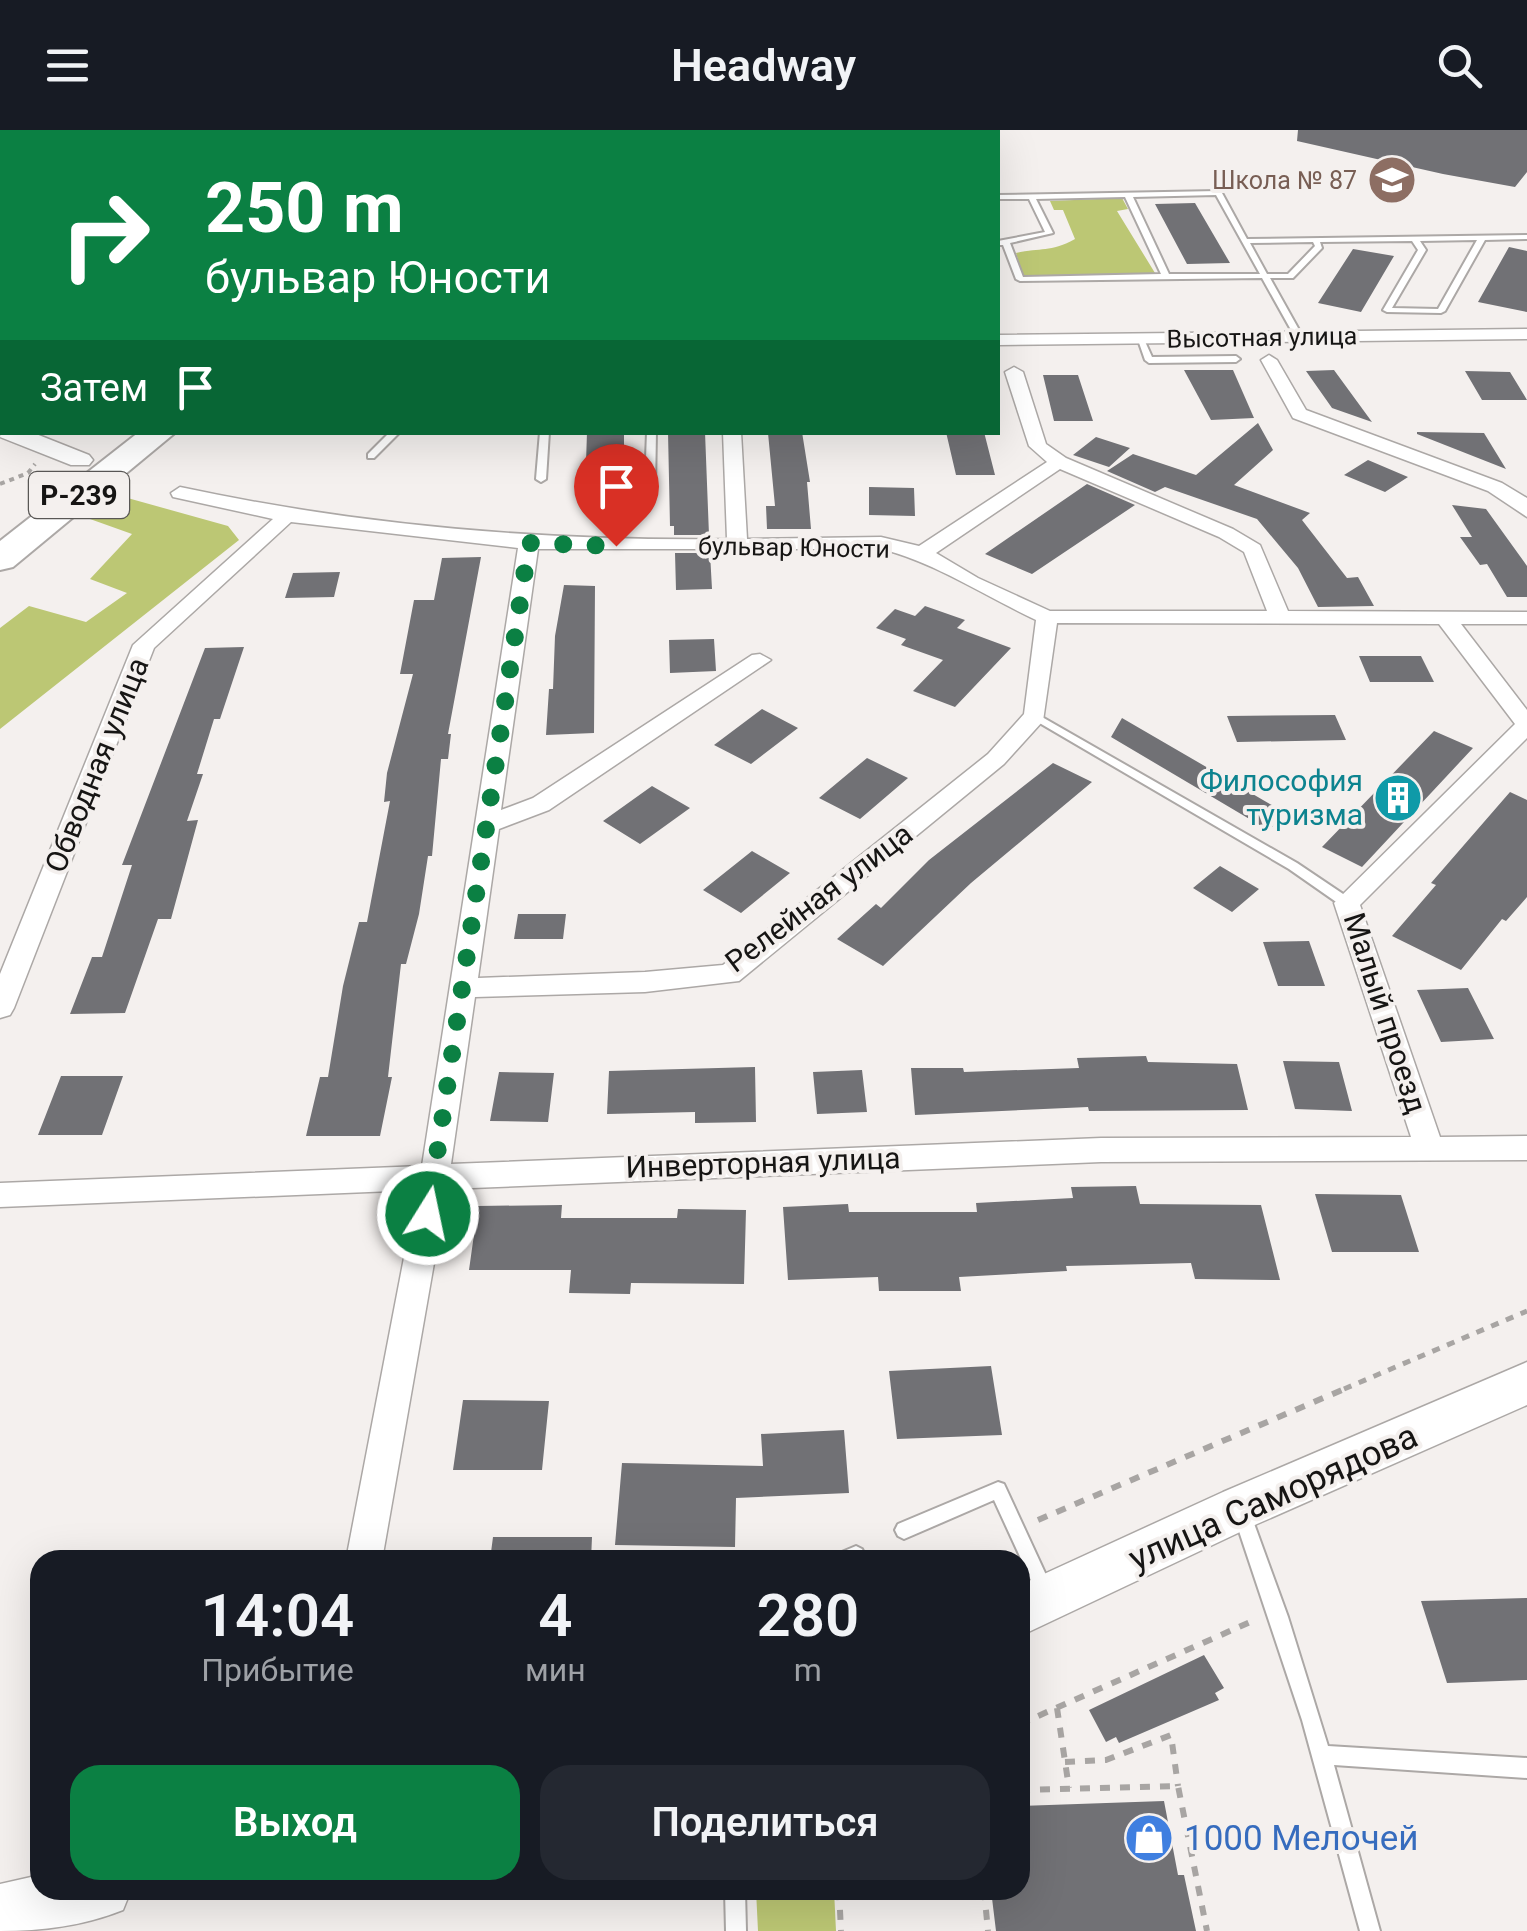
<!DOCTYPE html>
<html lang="ru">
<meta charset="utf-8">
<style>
:root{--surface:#171b24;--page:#242831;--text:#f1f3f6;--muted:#9ea1a6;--accent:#0b8043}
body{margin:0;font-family:Roboto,sans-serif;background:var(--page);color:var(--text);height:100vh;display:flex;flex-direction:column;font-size:38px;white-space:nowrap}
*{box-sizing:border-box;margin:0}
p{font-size:32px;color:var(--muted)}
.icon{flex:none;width:55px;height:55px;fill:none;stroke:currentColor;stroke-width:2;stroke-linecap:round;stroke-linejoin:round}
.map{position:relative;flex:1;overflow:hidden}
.sheet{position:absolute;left:30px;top:1420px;width:1000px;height:350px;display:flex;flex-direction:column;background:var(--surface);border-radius:30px;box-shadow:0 10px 40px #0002}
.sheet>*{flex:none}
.guide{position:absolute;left:0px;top:0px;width:1000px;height:305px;box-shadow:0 10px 40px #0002;background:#0b8043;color:#fff;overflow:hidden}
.pin{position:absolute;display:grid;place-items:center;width:85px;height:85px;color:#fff;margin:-102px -42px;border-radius:50% 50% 50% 0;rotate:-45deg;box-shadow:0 0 10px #0007}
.pin .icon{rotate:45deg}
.me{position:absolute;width:110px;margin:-55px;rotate:10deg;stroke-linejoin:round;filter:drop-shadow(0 0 8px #0008)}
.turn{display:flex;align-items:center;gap:35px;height:210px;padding:0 40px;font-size:45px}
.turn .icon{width:130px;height:130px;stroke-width:2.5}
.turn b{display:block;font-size:70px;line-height:85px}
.then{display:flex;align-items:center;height:95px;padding:0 40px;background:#0003;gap:20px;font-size:38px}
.eta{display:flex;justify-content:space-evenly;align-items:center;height:170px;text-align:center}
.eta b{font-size:60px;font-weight:600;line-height:70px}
.action{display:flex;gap:20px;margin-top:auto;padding:20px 40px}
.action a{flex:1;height:115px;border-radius:30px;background:var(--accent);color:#fff;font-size:40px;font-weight:600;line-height:115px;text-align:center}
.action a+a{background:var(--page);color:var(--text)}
header{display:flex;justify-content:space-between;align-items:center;height:130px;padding:0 40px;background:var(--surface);font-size:45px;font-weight:600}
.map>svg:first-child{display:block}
.green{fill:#bcc774}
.building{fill:#717175}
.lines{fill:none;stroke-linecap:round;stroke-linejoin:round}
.lane-casing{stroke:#aca8a6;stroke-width:4}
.street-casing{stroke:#aca8a6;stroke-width:3}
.secondary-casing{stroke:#aca8a6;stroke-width:3}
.highway-casing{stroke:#aca8a6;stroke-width:4}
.path-far2{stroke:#a8a5a3;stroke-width:4;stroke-dasharray:5 5;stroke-linecap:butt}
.path-far1{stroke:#a8a5a3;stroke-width:5;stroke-dasharray:8 8;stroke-linecap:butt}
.path{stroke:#a8a5a3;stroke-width:6;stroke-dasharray:10 10;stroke-linecap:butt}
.lane{fill:#fff;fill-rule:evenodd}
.street{fill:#fff;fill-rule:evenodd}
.secondary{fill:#fff;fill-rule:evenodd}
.highway{fill:#fff;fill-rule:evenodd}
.route{stroke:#0b8043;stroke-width:18;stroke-dasharray:0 32.4}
.labels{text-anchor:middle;stroke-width:8;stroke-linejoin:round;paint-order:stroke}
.far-education-label{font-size:25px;fill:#785e54;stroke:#f4f0ee;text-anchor:end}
.far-street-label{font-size:25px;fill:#161514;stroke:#f4f0ee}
.shield{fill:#f4f0ee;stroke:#595755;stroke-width:2.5}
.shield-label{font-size:28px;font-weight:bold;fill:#161514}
.street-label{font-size:30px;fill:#161514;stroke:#f4f0ee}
.culture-label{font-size:30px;fill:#0d838f;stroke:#f4f0ee;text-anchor:end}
.near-street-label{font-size:35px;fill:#161514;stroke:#f4f0ee}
.near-shop-label{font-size:35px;fill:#366cbe;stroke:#f4f0ee;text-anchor:start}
</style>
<header><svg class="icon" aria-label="menu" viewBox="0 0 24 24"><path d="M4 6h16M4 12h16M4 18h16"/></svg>Headway<svg class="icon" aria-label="search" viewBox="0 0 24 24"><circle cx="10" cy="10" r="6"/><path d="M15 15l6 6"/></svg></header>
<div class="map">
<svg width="1527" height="1801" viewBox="0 0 1527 1801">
<rect width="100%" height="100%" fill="#f4f0ee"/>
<!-- green -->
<path class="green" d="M0 0H239L250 2H2L0 169Z
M1122 68 1128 79 1117 81 1155 143 1023 146 1016 123C1042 117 1049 123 1075 109L1063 80H1054L1050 71Z
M124 367 228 396 239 410 0 599V498L29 476 86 492 127 463 90 449 132 404 90 389Z
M756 1760H834L836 1801H758Z"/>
<!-- building -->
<path class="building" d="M1298 0H1527V42L1515 57 1443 44 1297 11Z
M1195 73 1230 133 1187 134 1155 74Z
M1509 117 1527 121V182L1478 172Z
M1353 119 1394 126 1361 182 1318 173Z
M1184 240H1233L1254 288 1211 290Z
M1334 240 1372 292 1332 278 1306 241Z
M1465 241 1510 242 1527 270H1482Z
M1043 245H1078L1093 291H1054Z
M1258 293 1273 320 1234 355 1310 383 1302 390 1347 448 1358 447 1374 476 1318 477 1298 438 1257 389 1165 357 1155 362 1107 341 1133 324 1196 345Z
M587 302H624V332L586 333Z
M668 302H705L709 405H674V396H670Z
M802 302 810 352H807L811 399H767L766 376H775L768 303Z
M946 302H984L995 345H956Z
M1417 302 1484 303 1506 339 1417 304Z
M1096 307 1130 318 1109 337 1073 325Z
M1368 330 1408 347 1385 362 1344 345Z
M1087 354 1135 375 1032 444 985 424Z
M869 357 914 358 915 386 869 385Z
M1452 375 1486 379 1527 436V467H1507L1487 434 1480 435 1460 407H1472Z
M675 423H710L712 459 676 460Z
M481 427 448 604H451L448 629H441L432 726H428L419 784 406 834H401L388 947H392L380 1006H306L320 947H328L343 856 359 792H367L390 671 384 672 387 643 413 544H400L414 470H434L442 428Z
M340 442 334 467 285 468 293 443Z
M564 455 595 456 594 603 546 605 549 559H553L555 506Z
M925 476 965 490 957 498 1011 518 955 577 913 561 943 530 901 515 906 509 876 498 895 479 915 486Z
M714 509 716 541 670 543 669 510Z
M244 517 220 589H214L197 644H203L187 691 198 690 171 789H158L125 883 70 884 92 827H102L132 735H122L205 518Z
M1359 526H1421L1434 552H1370Z
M762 579 798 598 751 634 714 615Z
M1335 585 1346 610 1237 612 1227 586Z
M1122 588 1289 685 1268 700 1111 607Z
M1434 601 1473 618 1362 737 1322 717Z
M867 628 908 648 860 689 819 668Z
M1053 633 1092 652 971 753 883 836 837 809 876 774 881 778 929 730Z
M652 656 690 678 640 714 603 691Z
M1510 662 1527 670V767L1506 791 1502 789 1461 840 1392 806 1436 755 1431 753Z
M752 721 790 743 741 783 703 760Z
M1220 736 1259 759 1232 782 1193 758Z
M518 784H566L563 809H514Z
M1309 811 1325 856H1278L1263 812Z
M1468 858 1494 909 1441 912 1417 860Z
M1146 926 1148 932 1237 934 1248 980 1089 981 1088 977 915 985 911 938H963L964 942 1079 938 1077 928Z
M1283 931 1339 932 1352 981 1295 979Z
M755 937 756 992 695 993V982L607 984 609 941Z
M862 940 867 982 817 984 813 942Z
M499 942 554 943 548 992 490 991Z
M61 946H123L102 1005H38Z
M1136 1056 1140 1074 1261 1075 1280 1150 1195 1149 1191 1133 1066 1136 1067 1141 959 1147 961 1161H879L878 1147 788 1150 783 1077 848 1074 849 1082H977L976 1073 1073 1068 1071 1057Z
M1315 1064 1401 1065 1419 1122H1332Z
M562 1075 561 1088H677L678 1079 746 1080 744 1154 631 1153 630 1164 569 1163 571 1140H469L478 1076Z
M991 1236 1002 1305 897 1309 889 1241Z
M463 1270 549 1271 542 1340H453Z
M844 1300 849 1363 736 1368 735 1417 615 1415 622 1333 763 1336 761 1304Z
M493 1407H592L591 1430H490Z
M1527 1468V1550L1447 1553 1421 1471Z
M1204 1525 1224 1558 1215 1563 1219 1570 1119 1613 1116 1607 1106 1612 1089 1580Z
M1164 1671 1178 1745H1184L1196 1801H996L991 1760H1020V1676Z"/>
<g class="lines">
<!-- lane casing -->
<g class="lane-casing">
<path id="lane" d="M755 0H761L762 2H756Z
M790 0H796L797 2H791Z
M1218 61 1222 63 1247 109 1527 105V109L1485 110 1445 181 1441 183 1387 182 1383 180 1418 120 1412 111 1320 112 1322 118 1293 148H1270L1303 207 1299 209 1295 207 1262 148 1020 151 1016 149 1003 115H998V111L1045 102 1029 69H998V65ZM1216 65 1260 144H1169L1133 67ZM1125 67 1161 144 1023 147 1010 113 1053 103 1036 69ZM1477 110 1438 179 1392 178 1426 120 1420 111ZM1313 112 1315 116 1288 144H1267L1250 113Z
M1137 207H1143L1152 227 1236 226 1240 229 1236 232 1149 233 1145 230Z
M390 302H400L374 328H368V324Z
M540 302H549L546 349 541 352 536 349Z
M647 302H656L655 358 650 361 625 362 621 416 613 418 615 359 620 356 645 355Z
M1035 583 1297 733 1352 770 1353 773 1352 776H1342L1289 739 1031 588 1029 586Z
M998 1352 1004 1354 1052 1458 1055 1464 1052 1470 1046 1473 1040 1470 994 1370 904 1409 898 1406 895 1400 898 1394Z
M1242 1375 1248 1377 1288 1487 1328 1616 1527 1628V1648L1334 1635 1380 1801H1360L1302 1590 1233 1383 1236 1377Z
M856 1416 862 1419 865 1425 863 1430H834L837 1424Z
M725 1760H745L746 1801H726Z"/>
</g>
<!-- street casing -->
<g class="street-casing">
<path id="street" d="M1527 199V209L998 215V205Z
M1269 225 1277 230 1306 280 1502 353 1527 368V387L1488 361 1293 288 1261 230Z
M1014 237 1023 242 1046 314 1066 328 1233 399 1260 415 1288 481 1527 482V494H1461L1527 580V608L1360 775 1440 1007 1527 1006V1030L1101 1032 447 1059 382 1430H346L417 1060 0 1077V1053L422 1036 518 418 291 392 154 518 14 878 10 885 0 888V844L133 515 273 389 173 367 171 363 180 357C361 396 542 411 727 409L723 302H741L747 409 881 407 919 416 1047 332 1029 316 1005 242ZM1060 339 1219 407 1244 422 1267 481H1050L978 448 936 423ZM538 419H881C932 431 987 467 1036 490L1024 584 988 624 723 835 645 842 478 848 499 699 549 680 771 530 760 524 752 525 533 668 501 680ZM1057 493 1439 494 1515 594 1334 773 1411 1007 1101 1008 451 1034 475 867 645 862 739 851 1004 634 1043 591Z"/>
</g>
<!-- secondary casing -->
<g class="secondary-casing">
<path id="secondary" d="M2 296V302H31L89 325 93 330 89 335H71L0 307Z
M1527 1232V1275L1257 1394 1020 1506V1455L1223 1362Z
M40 1745V1760H131L123 1780C83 1796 43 1801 0 1801V1754Z"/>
</g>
<!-- highway casing -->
<g class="highway-casing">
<path id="highway" d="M139 302H176L13 437 0 440V411Z"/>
</g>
<!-- path-far2 -->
<path class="path-far2" d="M0 354 28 343 35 334"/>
<!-- path-far1 -->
<path class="path-far1" d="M1344 1259 1527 1181"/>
<!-- path -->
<path class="path" d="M1038 1390 1349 1257
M1057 1578 1069 1658
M1020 1594 1257 1489
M1065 1632 1106 1630 1171 1605 1178 1656
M1020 1660 1178 1656 1207 1801
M839 1760 841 1801
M984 1760 988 1801"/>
<!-- lane -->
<use href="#lane" class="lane"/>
<!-- street -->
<use href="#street" class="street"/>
<!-- secondary -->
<use href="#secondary" class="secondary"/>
<!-- highway -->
<use href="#highway" class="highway"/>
</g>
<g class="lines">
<!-- route -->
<path class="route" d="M428 1084 529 413 616 416"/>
</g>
<!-- icons -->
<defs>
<g id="school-disc" transform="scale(2.5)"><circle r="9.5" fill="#8d6e63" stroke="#f4f0ee"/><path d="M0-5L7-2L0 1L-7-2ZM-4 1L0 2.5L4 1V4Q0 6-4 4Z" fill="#fff"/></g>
<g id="building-disc" transform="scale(2.5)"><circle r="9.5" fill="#0f9aa8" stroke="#f4f0ee"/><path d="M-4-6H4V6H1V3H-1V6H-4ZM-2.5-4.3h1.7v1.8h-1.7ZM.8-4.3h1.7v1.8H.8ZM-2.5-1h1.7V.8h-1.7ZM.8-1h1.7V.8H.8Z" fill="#fff"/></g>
<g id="shop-disc" transform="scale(2.5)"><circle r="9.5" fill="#3f7fe0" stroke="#f4f0ee"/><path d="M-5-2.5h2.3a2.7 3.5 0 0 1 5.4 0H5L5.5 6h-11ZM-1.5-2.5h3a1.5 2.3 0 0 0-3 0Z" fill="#fff"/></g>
</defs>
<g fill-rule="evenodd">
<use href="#school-disc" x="1392" y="50"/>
<use href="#building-disc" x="1398" y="668"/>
<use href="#shop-disc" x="1149" y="1708"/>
</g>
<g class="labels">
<!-- far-education labels -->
<g class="far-education-label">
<text x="1357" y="59">Школа № 87</text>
</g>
<!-- far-street labels -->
<g class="far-street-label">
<text transform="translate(1262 207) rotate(-1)" y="9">Высотная улица</text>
<text transform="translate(794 417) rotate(1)" y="9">бульвар Юности</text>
</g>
<!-- shield labels -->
<rect class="shield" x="29" y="342" width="100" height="46" rx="8"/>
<g class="shield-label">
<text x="79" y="375">Р-239</text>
</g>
<!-- street labels -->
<g class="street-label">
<text transform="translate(97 635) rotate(-68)" y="10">Обводная улица</text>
<text transform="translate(819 768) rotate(-37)" y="10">Релейная улица</text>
<text transform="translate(1385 883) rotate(72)" y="10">Малый проезд</text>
<text transform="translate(763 1033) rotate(-2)" y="10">Инверторная улица</text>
</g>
<!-- culture labels -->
<g class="culture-label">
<text x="1363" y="661">Философия<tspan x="1363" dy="34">туризма</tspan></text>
</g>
<!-- near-street labels -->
<g class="near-street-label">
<text transform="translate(1273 1367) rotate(-24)" y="12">улица Саморядова</text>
</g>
<!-- near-shop labels -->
<g class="near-shop-label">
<text x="1184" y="1720">1000 Мелочей</text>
</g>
</g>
</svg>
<div class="pin" style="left:616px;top:416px;background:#d93025"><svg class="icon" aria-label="arrive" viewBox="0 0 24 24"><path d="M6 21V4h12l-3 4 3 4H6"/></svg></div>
<svg class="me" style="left:428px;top:1084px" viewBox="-20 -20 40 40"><circle r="17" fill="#0b8043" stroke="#fff" stroke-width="3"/><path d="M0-11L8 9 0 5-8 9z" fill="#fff"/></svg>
<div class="guide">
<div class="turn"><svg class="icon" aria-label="right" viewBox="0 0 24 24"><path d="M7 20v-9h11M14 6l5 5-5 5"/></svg><div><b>250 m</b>бульвар Юности</div></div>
<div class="then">Затем<svg class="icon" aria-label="arrive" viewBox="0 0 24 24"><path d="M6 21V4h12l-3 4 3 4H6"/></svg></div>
</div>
<section class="sheet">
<div class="eta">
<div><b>14:04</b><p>Прибытие</p></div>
<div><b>4</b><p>мин</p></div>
<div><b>280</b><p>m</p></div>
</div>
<div class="action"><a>Выход</a><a>Поделиться</a></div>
</section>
</div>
